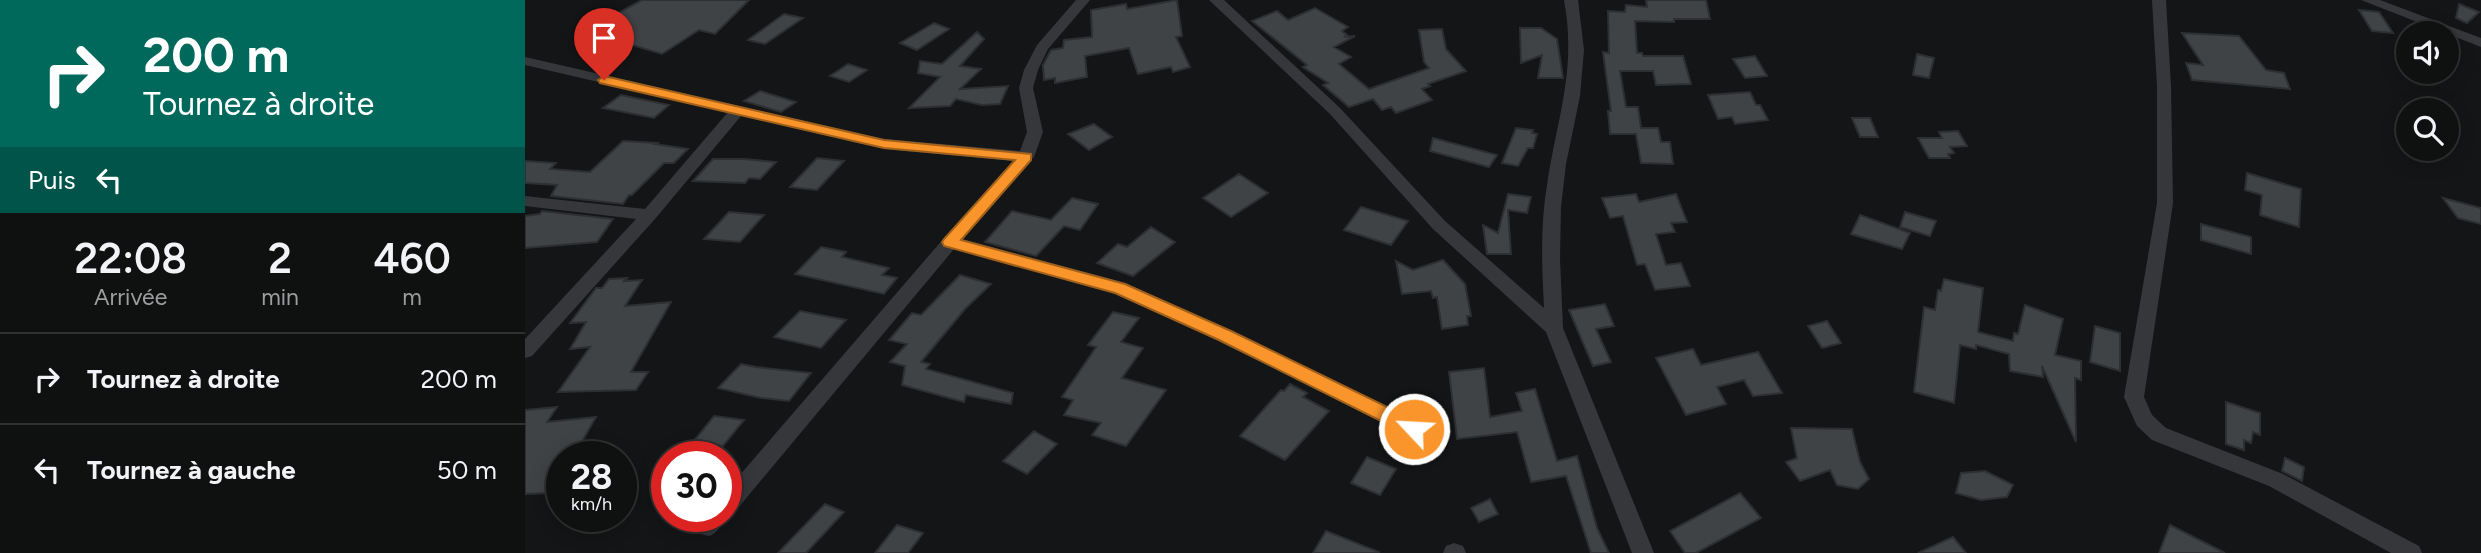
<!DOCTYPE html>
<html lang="fr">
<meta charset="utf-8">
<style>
:root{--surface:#0f1010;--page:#181919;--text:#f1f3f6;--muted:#9b9d9f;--line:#2f3030}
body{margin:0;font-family:Figtree,sans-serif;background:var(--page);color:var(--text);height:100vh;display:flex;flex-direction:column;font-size:26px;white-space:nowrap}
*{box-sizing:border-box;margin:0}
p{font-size:23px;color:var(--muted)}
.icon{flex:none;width:38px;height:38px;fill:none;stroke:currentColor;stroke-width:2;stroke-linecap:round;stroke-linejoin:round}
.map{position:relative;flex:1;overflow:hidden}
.sheet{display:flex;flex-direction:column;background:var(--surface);width:525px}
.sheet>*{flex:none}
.banner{background:#00695c;color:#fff;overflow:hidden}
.fabs{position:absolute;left:1871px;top:21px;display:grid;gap:14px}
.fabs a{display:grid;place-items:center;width:63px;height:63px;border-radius:50%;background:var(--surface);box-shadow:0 4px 18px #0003,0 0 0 2px var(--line);font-size:35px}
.speed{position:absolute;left:21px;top:441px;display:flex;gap:14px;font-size:35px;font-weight:700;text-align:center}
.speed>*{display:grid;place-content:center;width:91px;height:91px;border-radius:50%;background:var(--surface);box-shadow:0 4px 18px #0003,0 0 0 2px var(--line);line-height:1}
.speed small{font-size:18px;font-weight:400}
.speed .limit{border:10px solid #d22;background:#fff;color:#111}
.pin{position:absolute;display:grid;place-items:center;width:60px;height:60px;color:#fff;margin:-72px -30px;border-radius:50% 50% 50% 0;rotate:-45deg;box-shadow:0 0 7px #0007}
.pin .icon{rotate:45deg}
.me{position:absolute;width:77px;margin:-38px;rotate:295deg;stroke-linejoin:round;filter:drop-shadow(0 0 5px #0008)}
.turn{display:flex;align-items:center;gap:24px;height:147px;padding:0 28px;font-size:32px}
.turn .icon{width:91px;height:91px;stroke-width:2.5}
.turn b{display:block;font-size:49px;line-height:60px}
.then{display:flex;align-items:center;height:66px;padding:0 28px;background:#0003;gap:14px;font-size:26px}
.eta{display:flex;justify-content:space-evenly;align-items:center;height:119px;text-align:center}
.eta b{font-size:42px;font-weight:600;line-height:49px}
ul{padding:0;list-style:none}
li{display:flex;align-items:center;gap:21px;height:91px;padding:0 28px;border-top:2px solid var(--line)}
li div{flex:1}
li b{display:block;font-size:26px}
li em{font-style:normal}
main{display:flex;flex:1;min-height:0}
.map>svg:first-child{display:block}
.building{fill:#404346;stroke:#2e2f32;stroke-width:2}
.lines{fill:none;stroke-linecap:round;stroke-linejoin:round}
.minor{fill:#35373b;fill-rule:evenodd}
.route{fill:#f9952a;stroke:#a2611b;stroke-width:2}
</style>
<main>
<section class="sheet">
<div class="banner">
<div class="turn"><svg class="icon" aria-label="right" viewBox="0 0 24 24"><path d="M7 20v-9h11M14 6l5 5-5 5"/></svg><div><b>200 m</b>Tournez à droite</div></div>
<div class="then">Puis<svg class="icon" aria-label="left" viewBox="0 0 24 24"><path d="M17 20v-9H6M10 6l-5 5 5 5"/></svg></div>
</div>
<div class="eta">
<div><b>22:08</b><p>Arrivée</p></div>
<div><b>2</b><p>min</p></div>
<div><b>460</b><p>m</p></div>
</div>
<ul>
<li><svg class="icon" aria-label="right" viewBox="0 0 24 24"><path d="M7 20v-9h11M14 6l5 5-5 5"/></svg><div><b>Tournez à droite</b></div><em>200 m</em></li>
<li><svg class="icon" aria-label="left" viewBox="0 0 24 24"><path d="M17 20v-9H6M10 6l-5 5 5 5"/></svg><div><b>Tournez à gauche</b></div><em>50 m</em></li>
</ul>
</section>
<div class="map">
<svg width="1956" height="553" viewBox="0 0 1956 553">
<rect width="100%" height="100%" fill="#141516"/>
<!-- building -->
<path class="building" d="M117 0H224L190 34 174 30 137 54 67 33 88 20 82 19Z
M652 0 657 36 651 37 665 67 648 72 646 67 613 74 604 48 560 56 562 77 530 83V78L519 80 518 65 526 50 538 48 539 40 567 37 566 10 601 4 602 9Z
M1121 0H1181L1185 19H1149V22L1110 21 1112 53H1117L1118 56H1158L1166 84 1131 85 1128 71H1095L1101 107H1113L1116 128H1133L1136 142H1145L1148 164 1116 163 1111 134H1085L1083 111H1086L1078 52 1084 53 1083 11 1100 12 1101 5 1122 7Z
M1934 4 1954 12 1942 23 1931 18Z
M790 8 823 27 817 31 822 35 819 37 830 36 809 47 826 57 814 64 844 89 904 68 899 62 894 30 917 29 921 49 941 71 903 84 905 86 897 89 907 100 871 113 866 107 857 110 848 99 824 107 798 85 803 83 778 67 782 65 727 21 752 11 763 20Z
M1834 10 1854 12 1868 33 1847 31Z
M259 14 278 18 240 44 223 40Z
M409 23 424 29 392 50 375 43Z
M995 28H1016L1032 39 1038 78H1013L1017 55 996 63Z
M452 32 459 39 435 66 456 69 435 89 483 86 475 104 457 105 431 99 425 106 384 108 415 77 393 73 395 61 417 64Z
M1657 33 1714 36 1741 70 1759 73 1765 89 1667 80 1661 63 1678 65Z
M1392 54 1409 58 1404 78 1388 75Z
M1230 56 1242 76 1220 78 1208 59Z
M323 64 342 70 324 82 305 76Z
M235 91 271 102 256 112 219 101Z
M1225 92 1231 105H1235L1243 120 1210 124 1207 117 1193 119 1183 95Z
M96 95 144 105 129 118 78 108Z
M1327 118H1345L1353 137H1335Z
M569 124 587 137 564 150 543 134Z
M991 128 1008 130 1007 133 1012 134 1008 148H1003L993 166 977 163Z
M1433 131 1442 146 1425 147 1429 153 1423 154 1425 158H1404L1393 138H1417L1414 132Z
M908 138 972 155 964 167 905 151Z
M98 141 132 143 130 144 163 149 149 163H139L107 195H104L98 204 26 196 32 185 0 183V161L31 163 25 169 65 172Z
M292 158 319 161 292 190 265 187Z
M188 159H219L251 162 235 179 224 178 220 183 168 181Z
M1722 173 1776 189 1774 227 1735 215 1737 195 1720 190Z
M714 174 743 193 706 217 678 198Z
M983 194 1006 197 1002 213 983 210 986 254H962L958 225 973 233Z
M1111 194 1114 202 1151 194 1162 222 1146 223 1150 232 1131 234 1141 265 1156 263 1165 286 1130 290 1120 264 1112 265 1098 216 1085 218 1077 198Z
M547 198 573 204 555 230 539 226 511 256 460 242 487 211 526 220Z
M1918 198 1956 208V224L1933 218Z
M836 207 883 221 866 245 819 230Z
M17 211 88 219 72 242 0 248V216L15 214Z
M204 212 239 215 215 242 179 239Z
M1380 212 1411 221 1405 236 1375 227Z
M1335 215 1385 233 1377 249 1326 234Z
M1676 224 1726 237V254L1676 240Z
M626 227 650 242 608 276 572 263 593 244 602 247Z
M296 247 321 252 317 257 364 268 357 275 372 278 359 294 270 274Z
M918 260 940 284 946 316H942L943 325 917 329 912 297 908 298 906 291 877 294 871 261 888 270Z
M435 275 466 284 440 309 396 362 405 364 401 369 488 393 486 404 441 395 439 402 377 385 380 366 365 362 382 344 364 340 387 313 396 315Z
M102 278 99 281 117 280 100 306 146 302 106 372H123L111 390 33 392 65 347 45 349 61 322 45 323 71 288H77L84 279Z
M1419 279 1458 288 1453 332 1488 341 1489 333 1493 334 1500 305 1538 319 1530 355 1556 361V380L1550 378 1551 442 1517 366 1518 377 1485 371 1484 354 1451 345V349L1435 345 1429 403 1389 392 1399 307 1410 310 1413 290 1416 291Z
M1080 304 1089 326 1071 329 1086 362 1068 366 1044 310Z
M275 311 321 320 296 348 249 337Z
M588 312 614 318 596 342 618 348 597 378 641 390 601 446 567 435 576 423 539 415 548 400 537 397 571 347 563 345Z
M1302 321 1316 343 1297 348 1283 326Z
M1570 326 1595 333V371L1565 362Z
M1168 349 1176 365 1233 352 1257 393 1228 396 1219 380 1192 387 1201 404 1161 415 1131 358Z
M216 364 231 367 286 373 264 401 236 398 193 388Z
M959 368 965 417 997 411 991 393 1010 389 1032 461 1052 456 1072 528 1084 553H1066L1041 476 1006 482 992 432 932 439 924 372Z
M765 384 782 393 778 397 804 411 760 460 715 436 756 390 759 391Z
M1701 402 1735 413V435L1728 432 1726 443 1719 440V450L1701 444Z
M32 407 22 422 71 417 51 452 37 453V475L25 493 0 494V410Z
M189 416 219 420 198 446 168 442Z
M1266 428 1327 429 1335 462 1344 479 1333 489 1312 485 1305 470 1275 481 1261 462 1272 458Z
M509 431 532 444 502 474 478 461Z
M842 457 871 469 855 495 826 483Z
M1760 458 1779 467 1777 481 1757 471Z
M1460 471 1488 485 1482 497 1456 500 1431 493 1436 473Z
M1215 493 1236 518 1171 553H1160L1145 531Z
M965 499 973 514 954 522 946 508Z
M300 504 319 512 281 553H253Z
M372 525 398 533 383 553H350Z
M1645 525 1700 553H1634Z
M801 531 854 552 853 553H788Z
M1428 537 1441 553H1393Z"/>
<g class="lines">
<!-- minor -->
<path class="minor" d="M551 0H565L523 49 513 70 508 88 518 132 509 157 437 239 601 283 896 423 899 429 896 435 889 437 882 435 693 341 590 293 429 249 208 514C198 517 196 532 184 536L176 534 173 527 180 516H201V491L419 238 489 161 359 149 216 116 130 219 7 356 0 358V339L111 219 0 206V196L120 209 203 112 0 65V57L359 139 495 151 502 132 494 88 499 70 512 45Z
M684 0H699L815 108 920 221 1019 308C1017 268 1015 226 1022 185 1032 118 1052 70 1039 0H1053L1059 50 1055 96 1041 164 1036 207 1035 259 1038 328 1129 553H1107L1021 332 908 229 805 114Z
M1627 0H1641L1646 86 1648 203 1619 397 1627 415 1641 428 1758 474 1894 546 1897 553H1866L1744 486 1627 440 1612 426 1599 397 1632 203V86Z
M1836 0H1855L1956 38V47Z
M929 543 938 546 941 553H918L921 546Z"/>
</g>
<!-- route -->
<path class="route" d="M79 76 359 140 506 154V160L436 240 600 284 706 331 895 423 898 429 895 434 889 436 882 434 694 340 590 293 419 246 417 242 419 239 490 160 359 148 75 83 73 80Z"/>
</svg>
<div class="fabs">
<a><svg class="icon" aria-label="sound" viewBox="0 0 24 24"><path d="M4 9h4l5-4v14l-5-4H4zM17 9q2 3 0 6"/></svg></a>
<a><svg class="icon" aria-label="search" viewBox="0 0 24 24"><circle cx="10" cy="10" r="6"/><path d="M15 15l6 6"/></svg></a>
</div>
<div class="speed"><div>28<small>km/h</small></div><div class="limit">30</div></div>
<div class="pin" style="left:79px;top:80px;background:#d93025"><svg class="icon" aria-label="arrive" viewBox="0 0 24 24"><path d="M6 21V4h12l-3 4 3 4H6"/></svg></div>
<svg class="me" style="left:889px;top:429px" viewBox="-20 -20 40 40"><circle r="17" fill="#f9952a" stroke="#fff" stroke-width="3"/><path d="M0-11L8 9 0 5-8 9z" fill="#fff"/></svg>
</div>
</main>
